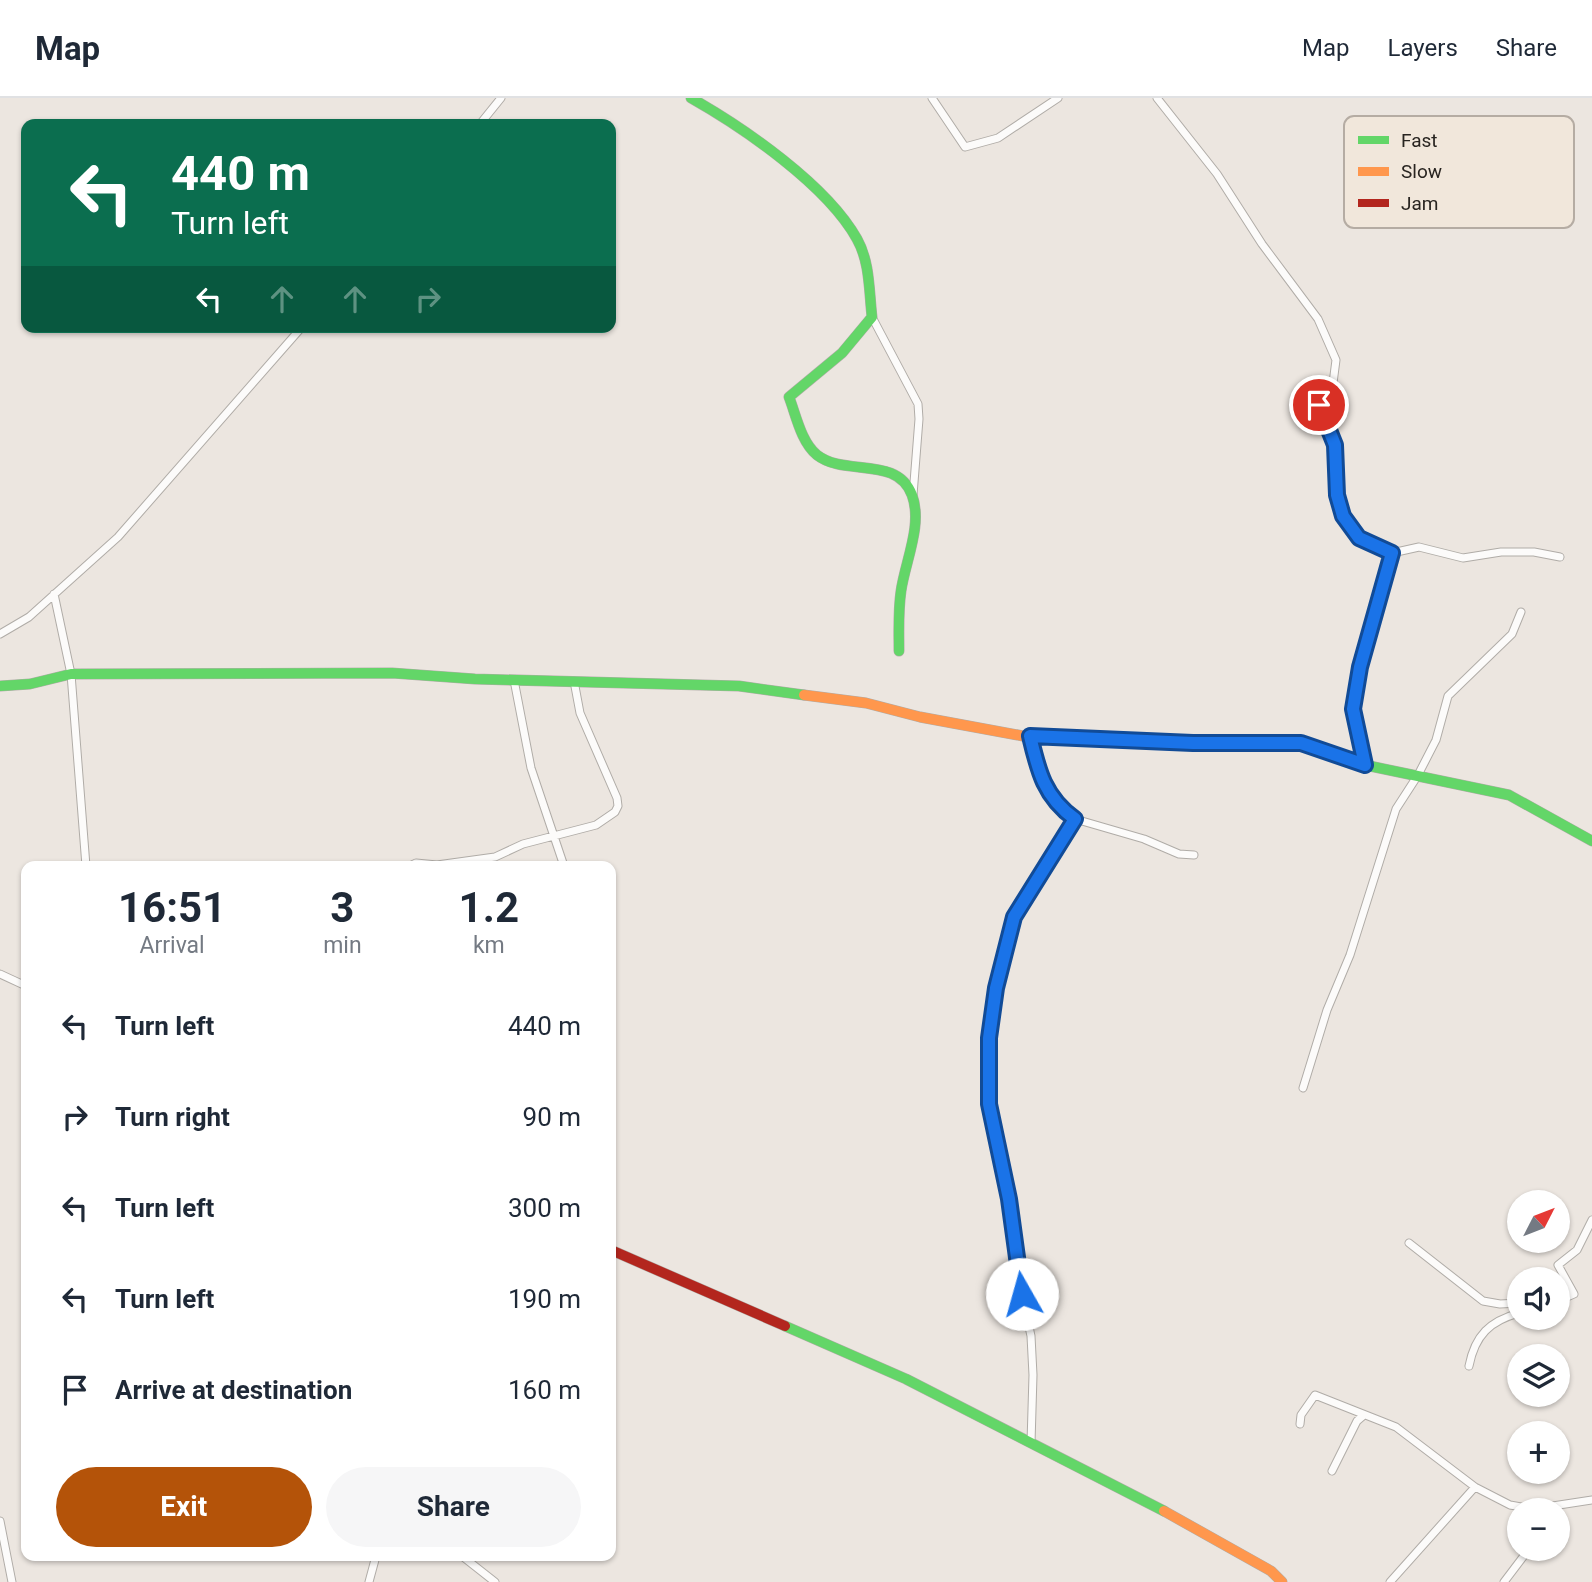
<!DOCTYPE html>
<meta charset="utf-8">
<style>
:root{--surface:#fff;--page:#f6f6f7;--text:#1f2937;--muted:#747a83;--line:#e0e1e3;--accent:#b45309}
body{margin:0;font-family:Roboto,sans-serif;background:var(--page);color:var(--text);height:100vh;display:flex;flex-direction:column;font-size:26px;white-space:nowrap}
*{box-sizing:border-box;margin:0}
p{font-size:23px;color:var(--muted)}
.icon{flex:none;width:38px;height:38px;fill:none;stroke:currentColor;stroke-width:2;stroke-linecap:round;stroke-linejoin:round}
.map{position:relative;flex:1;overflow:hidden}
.drawer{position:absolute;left:21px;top:763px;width:595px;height:700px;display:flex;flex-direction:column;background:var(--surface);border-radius:14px;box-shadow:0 2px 5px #0004}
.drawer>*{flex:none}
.banner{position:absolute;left:21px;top:21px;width:595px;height:214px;border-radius:14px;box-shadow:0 2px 5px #0004;background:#0b6e4f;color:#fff;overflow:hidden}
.needle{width:46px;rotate:48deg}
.tools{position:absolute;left:1507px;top:1092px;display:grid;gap:14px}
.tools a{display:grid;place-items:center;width:63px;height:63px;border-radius:50%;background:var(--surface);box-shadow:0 2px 5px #0004;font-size:35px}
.pin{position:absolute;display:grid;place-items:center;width:60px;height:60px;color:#fff;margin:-30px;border:4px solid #fff;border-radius:50%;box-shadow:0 2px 7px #0007}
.me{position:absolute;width:77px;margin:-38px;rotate:353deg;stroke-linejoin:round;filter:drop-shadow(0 0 5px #0008)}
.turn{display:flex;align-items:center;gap:24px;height:147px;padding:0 35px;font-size:32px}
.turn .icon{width:91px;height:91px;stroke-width:2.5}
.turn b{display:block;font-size:49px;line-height:60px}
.lanes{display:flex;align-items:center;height:66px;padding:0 35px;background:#0003;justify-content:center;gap:35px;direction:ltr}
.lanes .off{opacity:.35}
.eta{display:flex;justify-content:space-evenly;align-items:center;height:119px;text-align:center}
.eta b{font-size:42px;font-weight:700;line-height:49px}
.action{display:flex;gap:14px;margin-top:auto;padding:14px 35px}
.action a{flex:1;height:80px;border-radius:42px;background:var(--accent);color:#fff;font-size:28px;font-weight:700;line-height:80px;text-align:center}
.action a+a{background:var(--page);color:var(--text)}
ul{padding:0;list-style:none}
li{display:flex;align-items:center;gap:21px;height:91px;padding:0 35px}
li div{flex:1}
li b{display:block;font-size:26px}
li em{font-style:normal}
header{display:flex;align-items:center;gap:42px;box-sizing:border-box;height:98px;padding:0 35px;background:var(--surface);border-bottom:2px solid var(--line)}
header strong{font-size:33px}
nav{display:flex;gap:38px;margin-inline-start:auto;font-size:24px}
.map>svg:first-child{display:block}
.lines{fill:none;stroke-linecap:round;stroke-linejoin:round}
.street-casing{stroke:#b0aca7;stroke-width:9}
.fast-casing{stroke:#b0aca7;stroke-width:11}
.slow-casing{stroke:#b0aca7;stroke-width:11}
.jam-casing{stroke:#b0aca7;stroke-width:11}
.street{stroke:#fcfbfa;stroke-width:7}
.fast{stroke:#63d668;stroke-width:10}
.slow{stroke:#ff974d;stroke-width:10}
.jam{stroke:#b3261e;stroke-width:10}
.route-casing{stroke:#114b97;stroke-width:18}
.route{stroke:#1a73e8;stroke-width:12}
.key{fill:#f1e7db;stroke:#b5aca3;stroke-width:2}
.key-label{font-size:19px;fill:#282420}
</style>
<header>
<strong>Map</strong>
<nav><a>Map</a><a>Layers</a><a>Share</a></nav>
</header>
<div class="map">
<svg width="1592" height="1484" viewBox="0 0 1592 1484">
<rect width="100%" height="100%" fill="#ece6e0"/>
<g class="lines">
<!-- street casing -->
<g class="street-casing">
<path id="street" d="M932 0 965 49 998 40 1058 0
M1157 0 1217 76 1262 146 1318 221 1336 262 1333 285 1319 307 1335 347 1337 397 1343 418 1359 440 1392 455 1419 449 1463 460 1501 454H1534L1560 459
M480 26 501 0
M872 219 918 306 919 321 913 397
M54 496 71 576 86 768
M0 536 29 519 118 439 302 229
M514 582 531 670 564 768
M1030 638C1038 672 1045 700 1075 721L1014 819 996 890 989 940V1006L1009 1101 1022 1196 1031 1238 1033 1277 1031 1345
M1365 667 1353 611 1360 569 1382 482 1391 467 1392 455
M1075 721 1144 741 1179 756 1194 757
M410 768 416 765 437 767 495 759 523 746 596 727 615 714 618 708 617 700 580 615 574 583
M0 876 26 888
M1303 990 1327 912 1350 857 1396 711 1418 677 1436 642 1448 598 1512 536 1521 514
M1409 1145 1483 1203 1500 1206 1519 1205
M1558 1203 1574 1196 1558 1167 1577 1152 1592 1122
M1469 1268C1475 1237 1490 1223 1519 1215
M1300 1326 1301 1317 1315 1297 1396 1329 1475 1389 1510 1407 1533 1411 1592 1402
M1332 1373 1357 1323 1364 1317
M0 1423 12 1484
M462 1458 495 1484
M369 1484 376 1458
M1390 1484 1475 1389
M1504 1484 1529 1451"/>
</g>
<!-- fast casing -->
<g class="fast-casing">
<path id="fast" d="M691 0C744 30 827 87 857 141 870 164 869 193 872 219L842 255 789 299C796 317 801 344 817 357 845 379 897 357 912 397 923 427 905 464 901 493 898 513 899 533 899 553
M0 588 30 586 71 576 392 575 475 581 739 588 804 597
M1277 645H1301L1365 667 1509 697 1592 743
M785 1228 906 1281 1164 1413"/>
</g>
<!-- slow casing -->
<g class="slow-casing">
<path id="slow" d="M804 597 866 605 920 619 1023 638 1193 645H1277
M1164 1413 1271 1473 1282 1484"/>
</g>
<!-- jam casing -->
<g class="jam-casing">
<path id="jam" d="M611 1152 785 1228"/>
</g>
<!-- street -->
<use href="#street" class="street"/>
<!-- fast -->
<use href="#fast" class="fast"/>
<!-- slow -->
<use href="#slow" class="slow"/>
<!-- jam -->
<use href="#jam" class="jam"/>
</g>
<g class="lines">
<!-- route casing -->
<g class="route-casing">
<path id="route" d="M1022 1196 1009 1101 989 1006V940L996 890 1014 819 1075 721C1044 699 1038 672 1030 638L1193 645H1301L1365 667 1353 611 1360 569 1392 455 1359 440 1343 418 1337 397 1335 347 1319 307"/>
</g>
<!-- route -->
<use href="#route" class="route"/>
</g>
<!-- legend -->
<rect x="1344" y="18" width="230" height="112" rx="10" class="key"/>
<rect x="1358" y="38" width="31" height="8" fill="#63d668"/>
<rect x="1358" y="69" width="31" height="9" fill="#ff974d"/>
<rect x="1358" y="101" width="31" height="8" fill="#b3261e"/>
<g class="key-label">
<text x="1401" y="49">Fast</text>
<text x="1401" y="80">Slow</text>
<text x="1401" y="112">Jam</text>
</g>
</svg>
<div class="tools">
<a><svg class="needle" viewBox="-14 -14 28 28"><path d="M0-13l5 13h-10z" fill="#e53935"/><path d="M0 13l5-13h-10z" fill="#747a83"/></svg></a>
<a><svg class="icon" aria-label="sound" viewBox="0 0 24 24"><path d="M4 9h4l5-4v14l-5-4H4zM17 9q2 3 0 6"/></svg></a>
<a><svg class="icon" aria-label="layers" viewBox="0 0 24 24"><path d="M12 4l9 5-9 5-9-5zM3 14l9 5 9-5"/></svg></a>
<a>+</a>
<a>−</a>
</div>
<div class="pin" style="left:1319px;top:307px;background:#d93025"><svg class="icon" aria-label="arrive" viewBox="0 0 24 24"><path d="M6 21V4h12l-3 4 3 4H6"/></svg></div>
<svg class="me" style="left:1022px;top:1196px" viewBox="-20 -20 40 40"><circle r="19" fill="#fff"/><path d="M0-13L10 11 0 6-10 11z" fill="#1a73e8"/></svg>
<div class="banner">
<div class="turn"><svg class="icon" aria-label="left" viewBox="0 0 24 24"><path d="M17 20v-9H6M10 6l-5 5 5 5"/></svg><div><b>440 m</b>Turn left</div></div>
<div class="lanes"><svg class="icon" aria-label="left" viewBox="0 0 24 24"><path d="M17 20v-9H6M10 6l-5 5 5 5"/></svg><svg class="icon off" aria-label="ahead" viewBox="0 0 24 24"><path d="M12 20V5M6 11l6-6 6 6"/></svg><svg class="icon off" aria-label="ahead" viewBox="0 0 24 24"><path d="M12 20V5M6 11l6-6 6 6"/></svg><svg class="icon off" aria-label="right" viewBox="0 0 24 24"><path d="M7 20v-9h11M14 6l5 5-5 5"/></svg></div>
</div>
<section class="drawer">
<div class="eta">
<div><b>16:51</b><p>Arrival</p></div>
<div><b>3</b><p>min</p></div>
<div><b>1.2</b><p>km</p></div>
</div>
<ul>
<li><svg class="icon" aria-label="left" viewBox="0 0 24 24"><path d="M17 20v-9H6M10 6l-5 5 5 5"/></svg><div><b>Turn left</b></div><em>440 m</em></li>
<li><svg class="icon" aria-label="right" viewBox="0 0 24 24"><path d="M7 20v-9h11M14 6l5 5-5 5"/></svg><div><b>Turn right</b></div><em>90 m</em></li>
<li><svg class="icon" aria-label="left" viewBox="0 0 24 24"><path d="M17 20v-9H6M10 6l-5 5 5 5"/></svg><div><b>Turn left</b></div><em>300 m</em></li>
<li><svg class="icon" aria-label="left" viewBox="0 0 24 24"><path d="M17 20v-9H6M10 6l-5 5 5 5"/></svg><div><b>Turn left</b></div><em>190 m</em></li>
<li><svg class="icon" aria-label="arrive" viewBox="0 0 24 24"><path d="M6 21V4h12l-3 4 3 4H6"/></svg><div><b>Arrive at destination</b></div><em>160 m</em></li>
</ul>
<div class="action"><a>Exit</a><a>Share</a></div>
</section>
</div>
